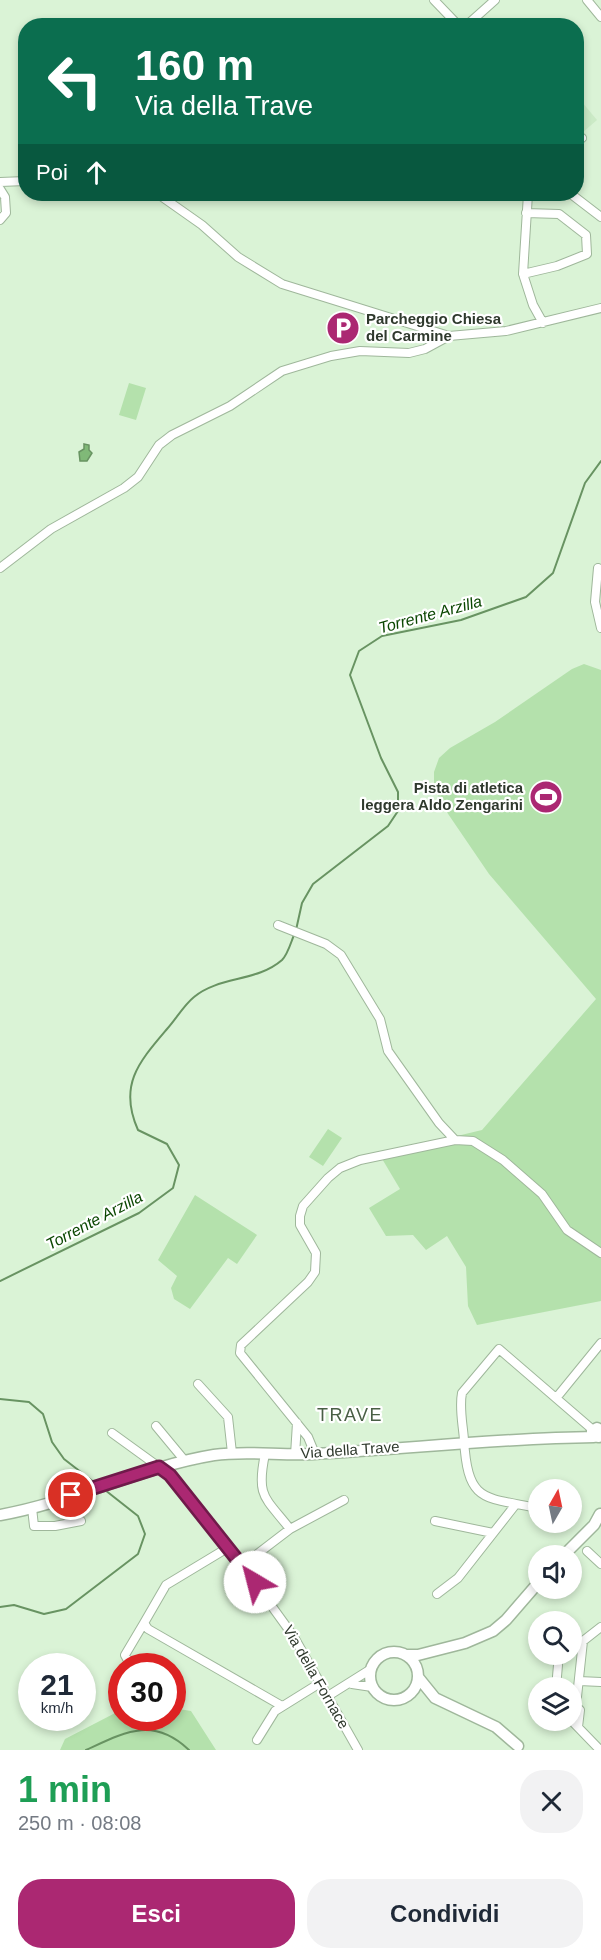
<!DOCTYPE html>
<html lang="it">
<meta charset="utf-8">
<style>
:root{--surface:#fff;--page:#f2f2f3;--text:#1f2937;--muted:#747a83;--accent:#ab2872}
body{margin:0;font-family:Helvetica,sans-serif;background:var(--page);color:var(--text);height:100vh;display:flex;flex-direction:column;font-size:22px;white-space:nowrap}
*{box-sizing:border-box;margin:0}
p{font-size:20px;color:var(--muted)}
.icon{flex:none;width:33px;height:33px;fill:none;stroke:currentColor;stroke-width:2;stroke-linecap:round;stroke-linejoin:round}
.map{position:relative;height:1750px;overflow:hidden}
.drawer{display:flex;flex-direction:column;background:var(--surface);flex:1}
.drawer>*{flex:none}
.top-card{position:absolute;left:18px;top:18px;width:566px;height:183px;border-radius:24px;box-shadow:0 3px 9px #0003;background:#0b6e4f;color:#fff;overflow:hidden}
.needle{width:39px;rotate:9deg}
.controls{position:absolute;left:528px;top:1479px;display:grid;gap:12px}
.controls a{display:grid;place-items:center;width:54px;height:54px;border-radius:50%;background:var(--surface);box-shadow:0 3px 9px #0003;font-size:30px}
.speed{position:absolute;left:18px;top:1653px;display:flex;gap:12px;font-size:30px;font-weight:700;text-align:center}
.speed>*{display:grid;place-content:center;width:78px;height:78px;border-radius:50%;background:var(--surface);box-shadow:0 3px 9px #0003;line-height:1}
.speed small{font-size:15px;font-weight:400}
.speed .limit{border:9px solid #d22;background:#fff;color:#111}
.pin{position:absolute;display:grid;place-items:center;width:51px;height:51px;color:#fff;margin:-26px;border:3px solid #fff;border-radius:50%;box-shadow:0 2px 6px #0007}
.me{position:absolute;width:66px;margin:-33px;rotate:323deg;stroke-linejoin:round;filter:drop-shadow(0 0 4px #0008)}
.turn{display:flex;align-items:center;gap:21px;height:126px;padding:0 18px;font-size:27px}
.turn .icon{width:78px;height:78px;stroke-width:2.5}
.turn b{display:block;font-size:42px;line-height:51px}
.then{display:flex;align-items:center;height:57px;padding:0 18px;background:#0003;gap:12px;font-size:22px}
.round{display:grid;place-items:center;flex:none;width:63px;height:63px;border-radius:24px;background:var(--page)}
.headline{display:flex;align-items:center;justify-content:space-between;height:102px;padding:0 18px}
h1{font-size:36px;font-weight:800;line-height:45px;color:#1e9e55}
.primary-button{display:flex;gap:12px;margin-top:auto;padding:12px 18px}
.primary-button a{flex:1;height:69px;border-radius:24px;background:var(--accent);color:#fff;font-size:24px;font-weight:800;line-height:69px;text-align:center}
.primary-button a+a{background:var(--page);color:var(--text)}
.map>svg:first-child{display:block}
.built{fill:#cbeac6}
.green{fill:#b4e1ac}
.water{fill:#80b978;stroke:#689362;stroke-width:1.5}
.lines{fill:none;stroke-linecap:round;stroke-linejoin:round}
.stream{stroke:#689362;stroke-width:2}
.minor-casing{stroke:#9fb79b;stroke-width:10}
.secondary-casing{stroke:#9fb79b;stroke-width:13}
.minor{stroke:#fff;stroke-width:8}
.secondary{stroke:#fff;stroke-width:10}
.route-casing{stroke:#6f1a4a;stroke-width:15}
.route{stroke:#ab2872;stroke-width:10}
.labels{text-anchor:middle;stroke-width:4.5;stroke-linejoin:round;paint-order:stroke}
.poi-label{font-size:15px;font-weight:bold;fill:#2f392d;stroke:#fff;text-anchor:start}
.street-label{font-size:15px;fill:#2f392d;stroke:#fff}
.water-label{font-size:16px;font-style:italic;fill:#0b4702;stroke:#fff}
.quarter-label{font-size:18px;letter-spacing:1.5px;fill:#495f45;stroke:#fff}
</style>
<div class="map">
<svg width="601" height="1750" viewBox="0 0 601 1750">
<rect width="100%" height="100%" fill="#daf3d6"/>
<!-- built -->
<path class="built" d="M576 95 597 120 576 138Z"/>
<!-- green -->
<path class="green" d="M129 383 146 388 136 420 119 415Z
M584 664 601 670V1301L477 1325 468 1306 466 1267 447 1236 426 1250 413 1235 386 1236 369 1208 400 1189 381 1157 457 1142V1136L482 1130 596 999 489 874 442 805 434 786V772L439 758 450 748 495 722 572 669Z
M328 1129 342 1138 323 1166 309 1157Z
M195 1195 257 1235 237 1264 228 1258 190 1309 174 1299 171 1288 177 1276 158 1260Z
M173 1708 191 1711 216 1750H60L65 1739 121 1710 122 1718H172Z"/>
<!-- water -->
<path class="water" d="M84 444 89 445V450L92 453 87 461H80L79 452 84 449Z"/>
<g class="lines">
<!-- stream -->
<path class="stream" d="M296 930 302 903 313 884 388 826 398 811V792L381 758 350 675 359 651 382 636 461 620 526 597 553 573 585 483 601 461
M0 1281 139 1213 173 1188 179 1165 167 1144 138 1130C118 1085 139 1062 167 1029 176 1019 184 1005 194 997 219 976 257 982 282 960 288 954 291 942 294 935
M0 1399 29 1402 43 1414 52 1442 64 1459 95 1483
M0 1607 14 1605 44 1614 66 1609 138 1554 145 1534 138 1516 105 1490
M86 1750C125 1732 153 1716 189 1750"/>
<!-- minor casing -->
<g class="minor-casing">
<path id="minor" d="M434 0 459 26
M587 0 601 17
M467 25 495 0
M576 143 582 138
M0 182 26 181
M0 189 5 197 6 213 0 220
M158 194 202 225 238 257 282 284 449 336 506 331 601 308
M528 194 523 274 533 305 543 323
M571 194 601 217
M523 274 557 266 587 254 586 235 559 214 526 213
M0 568 51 529 124 488 138 477 159 445 172 435 230 406 282 371 331 356 360 351 409 353 425 349 449 336
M598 568 595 602 601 628
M278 925 326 944 341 955 380 1019 388 1051 439 1123 455 1140
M198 1384 228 1417 232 1453
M557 1397 601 1343
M156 1426 185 1461
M112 1433 170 1475 229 1547 294 1637 358 1750
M265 1454C256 1497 265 1497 290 1529
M315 1454 308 1437 240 1353 241 1345 308 1282 315 1272 316 1253 300 1225V1216L303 1206 328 1178 340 1168 360 1160 455 1140 473 1141 503 1160 542 1194 567 1230 601 1253
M295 1455 297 1423
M32 1508 34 1526H55L81 1521
M538 1508C483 1497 468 1503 464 1440 463 1425 459 1408 462 1393L499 1349 593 1430
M435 1521 493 1533
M229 1547 166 1585 144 1623 148 1629 282 1706
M587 1551 601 1564
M243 1565 290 1529 344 1500
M437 1594 458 1578 516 1504
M131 1666 125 1655 144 1623
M579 1681 601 1682
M352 1684 372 1687
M556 1688 558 1665
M328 1696 371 1669
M571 1720 600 1750
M578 1727 580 1710 576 1706 583 1641 601 1627
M257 1740 275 1711 320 1683"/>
</g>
<!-- secondary casing -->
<g class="secondary-casing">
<path id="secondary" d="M599 1437 593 1436 592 1431 597 1428 601 1430
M0 1515C73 1502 141 1467 214 1455 247 1450 281 1456 314 1454 408 1449 500 1438 594 1437
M563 1556 594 1525 600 1514
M370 1676a24 24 0 1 1 48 0a24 24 0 1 1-48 0Z
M406 1655H418L465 1643 493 1631 506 1620 538 1583
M418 1677 435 1698 496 1727 518 1746"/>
</g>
<!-- minor -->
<use href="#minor" class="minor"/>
<!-- secondary -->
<use href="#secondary" class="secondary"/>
</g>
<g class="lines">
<!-- route casing -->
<g class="route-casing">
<path id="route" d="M71 1495 159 1467 170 1475 255 1582"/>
</g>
<!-- route -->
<use href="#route" class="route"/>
</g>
<!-- icons -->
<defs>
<g id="parking-disc" transform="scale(1.725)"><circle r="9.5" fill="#ab2872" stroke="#fff"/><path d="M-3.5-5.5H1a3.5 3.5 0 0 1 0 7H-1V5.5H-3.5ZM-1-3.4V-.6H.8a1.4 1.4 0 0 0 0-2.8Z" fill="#fff"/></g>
<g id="stadium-disc" transform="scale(1.725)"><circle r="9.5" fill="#ab2872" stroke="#fff"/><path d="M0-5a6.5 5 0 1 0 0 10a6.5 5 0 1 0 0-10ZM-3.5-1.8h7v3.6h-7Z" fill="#fff"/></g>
</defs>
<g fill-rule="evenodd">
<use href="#parking-disc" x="343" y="328"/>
<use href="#stadium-disc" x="546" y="797"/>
</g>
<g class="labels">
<!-- poi labels -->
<g class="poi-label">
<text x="366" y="324">Parcheggio Chiesa<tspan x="366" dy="17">del Carmine</tspan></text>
<text x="523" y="793" text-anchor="end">Pista di atletica<tspan x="523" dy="17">leggera Aldo Zengarini</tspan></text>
</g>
<!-- street labels -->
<g class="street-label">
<text transform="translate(350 1450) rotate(-4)" y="5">Via della Trave</text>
<text transform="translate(316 1677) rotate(60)" y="5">Via della Fornace</text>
</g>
<!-- water labels -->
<g class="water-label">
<text transform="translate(430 614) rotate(-15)" y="6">Torrente Arzilla</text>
<text transform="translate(94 1220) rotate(-28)" y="6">Torrente Arzilla</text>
</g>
<!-- quarter labels -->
<g class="quarter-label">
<text x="350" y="1421">TRAVE</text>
</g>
</g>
</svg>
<div class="controls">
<a><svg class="needle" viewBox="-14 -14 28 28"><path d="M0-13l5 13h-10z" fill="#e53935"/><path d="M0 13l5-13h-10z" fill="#747a83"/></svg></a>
<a><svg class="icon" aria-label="sound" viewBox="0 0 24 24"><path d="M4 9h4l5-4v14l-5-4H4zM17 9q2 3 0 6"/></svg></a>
<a><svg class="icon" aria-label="search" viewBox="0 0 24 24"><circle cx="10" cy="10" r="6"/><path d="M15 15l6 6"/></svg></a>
<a><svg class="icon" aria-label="layers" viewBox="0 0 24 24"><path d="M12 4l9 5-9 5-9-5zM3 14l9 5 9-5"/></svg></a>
</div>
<div class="speed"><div>21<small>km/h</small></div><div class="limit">30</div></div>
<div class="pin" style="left:71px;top:1495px;background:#d93025"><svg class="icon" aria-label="arrive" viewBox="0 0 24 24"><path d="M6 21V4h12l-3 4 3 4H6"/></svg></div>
<svg class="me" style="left:255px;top:1582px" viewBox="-20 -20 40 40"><circle r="19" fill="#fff"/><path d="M0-13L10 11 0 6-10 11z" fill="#ab2872"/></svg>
<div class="top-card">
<div class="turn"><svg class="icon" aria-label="left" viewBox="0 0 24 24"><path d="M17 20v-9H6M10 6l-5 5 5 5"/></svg><div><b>160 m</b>Via della Trave</div></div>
<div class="then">Poi<svg class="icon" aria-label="ahead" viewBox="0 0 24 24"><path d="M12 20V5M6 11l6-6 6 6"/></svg></div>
</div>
</div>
<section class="drawer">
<div class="headline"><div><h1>1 min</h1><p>250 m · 08:08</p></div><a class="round"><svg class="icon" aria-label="close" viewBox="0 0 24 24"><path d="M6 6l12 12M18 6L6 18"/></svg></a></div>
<div class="primary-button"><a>Esci</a><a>Condividi</a></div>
</section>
